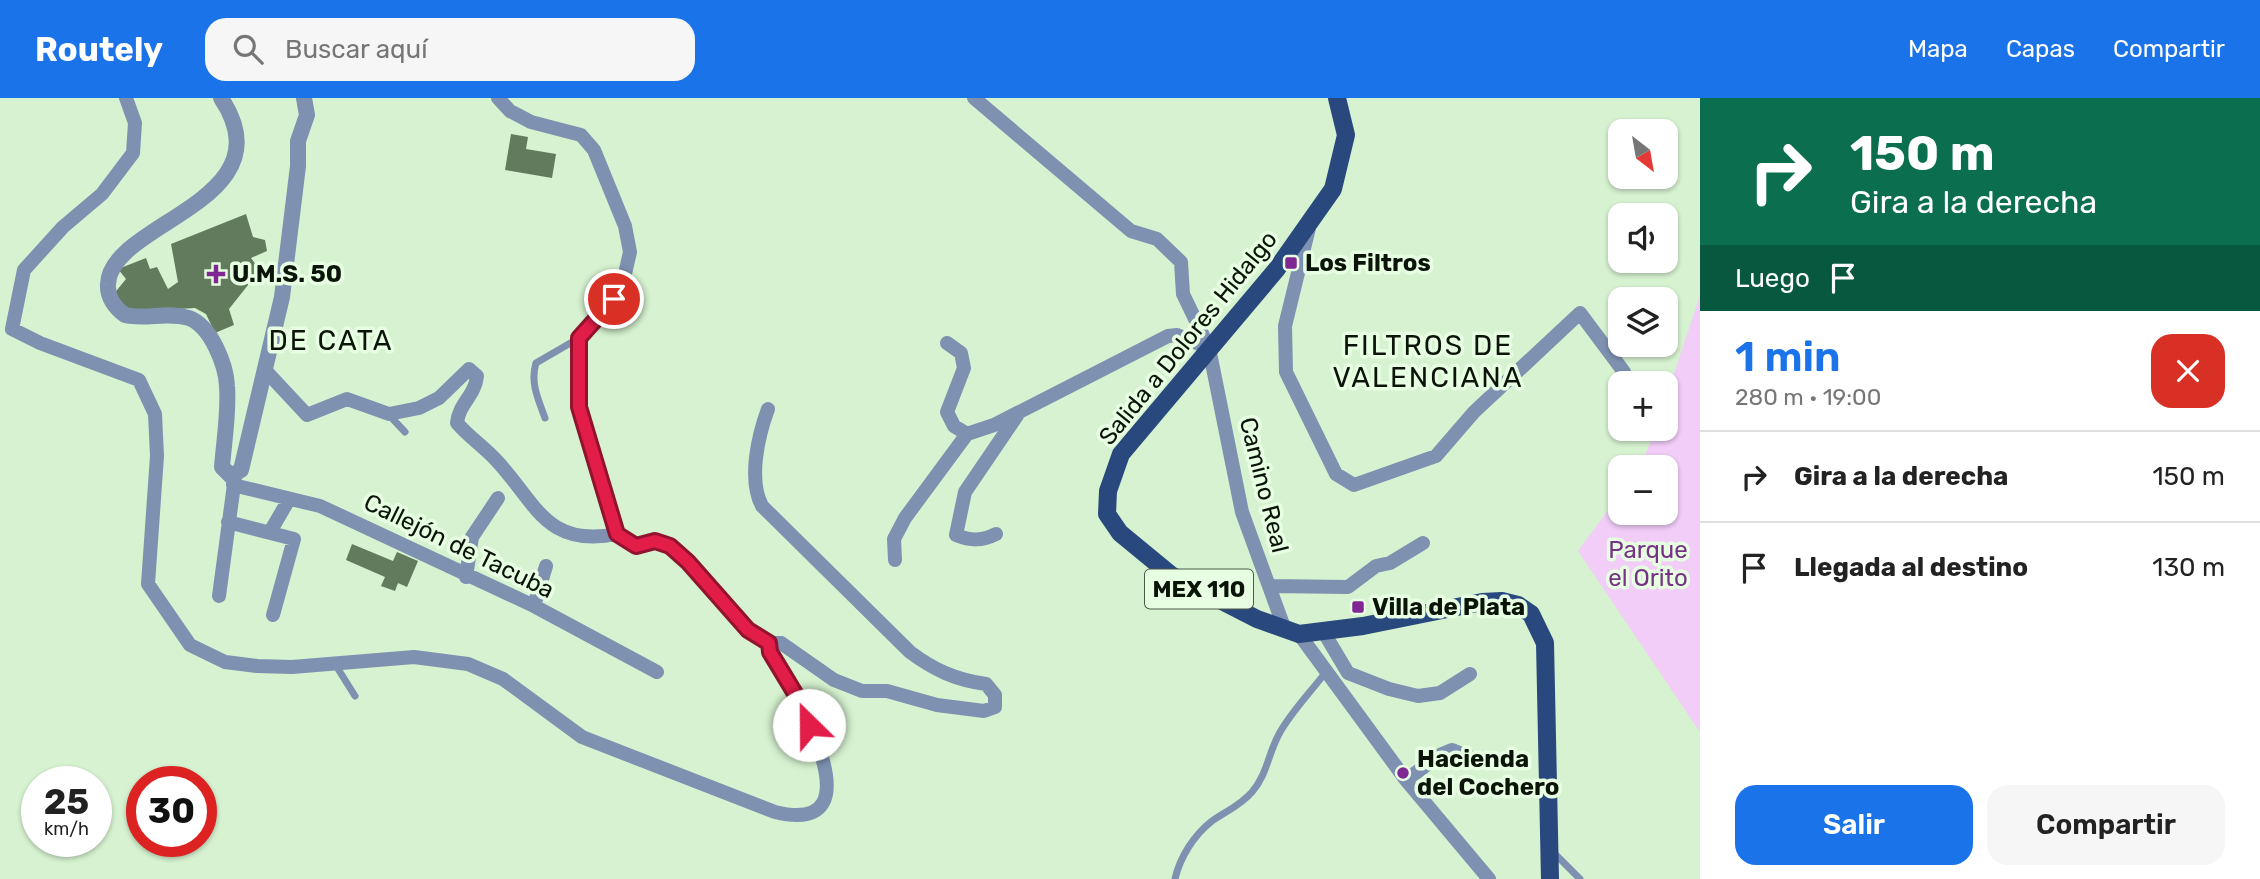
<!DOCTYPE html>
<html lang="es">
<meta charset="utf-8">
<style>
:root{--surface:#fff;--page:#f6f6f6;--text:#222;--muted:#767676;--line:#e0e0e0;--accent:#1a73e8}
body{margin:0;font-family:Rubik,sans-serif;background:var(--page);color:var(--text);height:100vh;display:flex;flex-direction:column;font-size:26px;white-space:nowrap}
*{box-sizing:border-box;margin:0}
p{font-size:23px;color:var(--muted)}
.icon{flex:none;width:38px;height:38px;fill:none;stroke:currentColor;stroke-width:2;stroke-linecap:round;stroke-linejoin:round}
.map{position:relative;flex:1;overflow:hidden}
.side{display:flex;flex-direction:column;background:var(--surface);width:560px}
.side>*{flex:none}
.top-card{background:#0b6e4f;color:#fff;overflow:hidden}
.needle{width:46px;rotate:149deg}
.buttons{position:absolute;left:1608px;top:21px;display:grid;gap:14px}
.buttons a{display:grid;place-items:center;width:70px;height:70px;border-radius:14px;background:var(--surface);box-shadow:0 2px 5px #0004;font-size:35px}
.speed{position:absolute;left:21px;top:668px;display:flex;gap:14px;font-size:35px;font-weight:700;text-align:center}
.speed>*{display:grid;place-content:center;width:91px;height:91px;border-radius:50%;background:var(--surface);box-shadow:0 2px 5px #0004;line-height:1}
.speed small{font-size:18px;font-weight:400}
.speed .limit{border:10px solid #d22;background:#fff;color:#111}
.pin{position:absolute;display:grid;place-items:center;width:60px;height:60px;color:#fff;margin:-30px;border:4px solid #fff;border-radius:50%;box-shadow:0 2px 7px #0007}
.me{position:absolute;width:77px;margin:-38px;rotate:337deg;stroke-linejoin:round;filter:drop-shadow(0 0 5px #0008)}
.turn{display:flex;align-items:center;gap:24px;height:147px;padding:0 35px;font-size:32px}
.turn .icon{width:91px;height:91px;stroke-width:2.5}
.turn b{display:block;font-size:49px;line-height:60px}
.then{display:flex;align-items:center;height:66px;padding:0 35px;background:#0003;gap:14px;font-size:26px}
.round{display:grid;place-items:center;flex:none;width:74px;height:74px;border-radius:21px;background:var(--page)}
.headline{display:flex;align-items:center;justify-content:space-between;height:119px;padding:0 35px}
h1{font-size:42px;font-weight:600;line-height:52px;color:var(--accent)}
.button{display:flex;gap:14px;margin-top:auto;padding:14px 35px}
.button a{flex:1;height:80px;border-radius:21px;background:var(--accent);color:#fff;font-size:28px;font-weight:600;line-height:80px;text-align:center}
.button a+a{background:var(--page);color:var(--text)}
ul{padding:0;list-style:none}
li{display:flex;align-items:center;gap:21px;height:91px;padding:0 35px;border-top:2px solid var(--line)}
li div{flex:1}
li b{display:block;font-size:26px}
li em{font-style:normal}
header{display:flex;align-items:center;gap:42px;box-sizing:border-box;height:98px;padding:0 35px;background:var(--accent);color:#fff}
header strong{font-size:33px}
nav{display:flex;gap:38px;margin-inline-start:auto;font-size:24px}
.search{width:490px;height:63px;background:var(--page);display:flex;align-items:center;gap:18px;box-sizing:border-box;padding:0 24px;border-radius:21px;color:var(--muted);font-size:26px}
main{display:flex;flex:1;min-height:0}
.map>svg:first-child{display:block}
.green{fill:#f1cdf8}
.building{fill:#627b5d}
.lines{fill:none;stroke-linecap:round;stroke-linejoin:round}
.service{stroke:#7e91b1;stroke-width:7}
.minor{stroke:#7e91b1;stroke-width:14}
.tertiary{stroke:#7e91b1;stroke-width:16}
.primary{stroke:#28487e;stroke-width:18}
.route-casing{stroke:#92132f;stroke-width:18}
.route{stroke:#e11d48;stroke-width:12}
.poi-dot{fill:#812794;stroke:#e7fee2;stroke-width:2.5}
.labels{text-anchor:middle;stroke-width:7;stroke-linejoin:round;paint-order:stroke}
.shield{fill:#e7fee2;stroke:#4d5a4a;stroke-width:2}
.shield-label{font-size:23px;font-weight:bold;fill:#0b1409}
.poi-label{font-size:24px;font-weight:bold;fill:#0b1409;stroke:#e7fee2;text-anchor:start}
.street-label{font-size:24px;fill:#0b1409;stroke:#e7fee2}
.park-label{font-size:24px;fill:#763285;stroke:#e7fee2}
.quarter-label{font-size:28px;letter-spacing:2px;fill:#0b1409;stroke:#e7fee2}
</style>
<header>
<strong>Routely</strong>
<div class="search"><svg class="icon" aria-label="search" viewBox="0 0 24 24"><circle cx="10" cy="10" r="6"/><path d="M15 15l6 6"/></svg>Buscar aquí</div>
<nav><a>Mapa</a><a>Capas</a><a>Compartir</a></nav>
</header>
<main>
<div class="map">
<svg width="1700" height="781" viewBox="0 0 1700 781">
<rect width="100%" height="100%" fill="#d6f2d0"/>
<!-- green -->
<path class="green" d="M1700 197V634L1578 453 1620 396V415H1666V369H1640L1656 331H1666V300Z"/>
<!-- building -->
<path class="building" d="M511 36 528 39 526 51 556 56 552 80 505 72Z
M246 116 253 139 265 142 267 153 251 160 260 172 229 211 234 227 215 235 206 216 195 210 127 214 113 197 126 181 118 171 146 160 150 171 157 169 168 191 178 184 171 146Z
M352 446 393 463 397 454 418 463 407 489 398 485 395 493 381 488 385 479 346 462Z"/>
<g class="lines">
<!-- service -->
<path class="service" d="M389 317 405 334
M545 320C538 301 530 284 536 265L579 240
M335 566 355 598
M1553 754 1580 781
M1175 781C1180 759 1194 737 1212 723 1226 713 1240 708 1252 694 1267 677 1268 656 1279 636 1291 614 1310 595 1325 575"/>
<!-- minor -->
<path class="minor" d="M126 0 135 25 133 55 102 96 63 129 24 172 12 231 40 245 139 282 155 316 157 358 148 486 190 547 225 564 257 568 292 569 414 559 468 566 503 581 582 639 775 714C883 740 792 589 770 554L769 545
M498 0 510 13 531 24 581 37 594 52 625 128 630 154 622 189 579 240V309L617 436 636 448 655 443 670 448 688 464 748 532 769 545H781L834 582 862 593H887L937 607 984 613 995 609V597L986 586C956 582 934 572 910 554L762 408C748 382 758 338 768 311
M974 0 1131 133 1157 141 1181 164 1183 196 1209 250 1242 414 1285 532
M1309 130 1285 228 1286 274 1336 376 1354 387 1436 358 1474 314 1580 215 1624 274
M947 245 961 255 964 270 947 314 954 328 967 336 994 327 1168 238 1177 237 1209 250
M265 272 307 317 347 301 389 316 419 310 439 300 469 271 477 278C475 298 459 305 457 325 469 339 484 349 496 362 536 404 545 450 617 436
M233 387 320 408 534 508 657 574
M228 424 294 441 273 517
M270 434 288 403
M996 436C982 443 971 443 956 437L965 394 1018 316
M895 462 894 441 905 420 967 336
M466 479 472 439 498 400
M1269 488 1348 489 1376 468 1390 465 1423 445
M219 498 235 379
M534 508 546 468
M1323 533 1348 575 1389 591 1418 598 1440 595 1470 576
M1299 536 1406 682 1489 781
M1406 682 1440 657 1452 652 1477 662"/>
<!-- tertiary -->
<path class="tertiary" d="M221 0C290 104 110 124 108 186 107 199 115 210 125 217 146 222 167 213 189 220 211 228 226 267 227 288 229 314 224 343 222 369L231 378 241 372 282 199 298 68V43L307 17 304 0"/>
<!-- primary -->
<path class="primary" d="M1337 0 1346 37 1333 91 1276 172 1121 356 1108 393 1107 416 1120 435 1171 477 1257 521 1299 536 1363 528 1482 504 1502 503 1518 507 1531 516 1545 545 1550 781"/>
</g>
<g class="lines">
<!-- route casing -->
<g class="route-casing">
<path id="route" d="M614 201 579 240V309L617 436 636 448 655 443 670 448 688 464 748 532 769 545 770 554 802 607 809 627"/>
</g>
<!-- route -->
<use href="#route" class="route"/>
</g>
<!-- markers -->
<g class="poi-dot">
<rect x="1284" y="158" width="14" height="14" rx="3.5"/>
<path d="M212.5 165.5h7v7h7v7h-7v7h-7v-7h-7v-7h7z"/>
<rect x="1351" y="502" width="14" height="14" rx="3.5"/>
<circle cx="1403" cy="675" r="7"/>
</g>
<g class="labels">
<!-- shield labels -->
<rect class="shield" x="1145" y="471.5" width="108" height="39" rx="5"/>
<g class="shield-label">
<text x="1199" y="499">MEX 110</text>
</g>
<!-- poi labels -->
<g class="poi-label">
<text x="1305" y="173">Los Filtros</text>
<text x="232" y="184">U.M.S. 50</text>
<text x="1372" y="517">Villa de Plata</text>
<text x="1417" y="669">Hacienda<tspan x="1417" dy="28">del Cochero</tspan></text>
</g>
<!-- street labels -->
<g class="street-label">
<text transform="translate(1188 240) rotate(-51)" y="8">Salida a Dolores Hidalgo</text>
<text transform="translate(1264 387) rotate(76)" y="8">Camino Real</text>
<text transform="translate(459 448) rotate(26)" y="8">Callejón de Tacuba</text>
</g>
<!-- park labels -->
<g class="park-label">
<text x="1648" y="460">Parque<tspan x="1648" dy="28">el Orito</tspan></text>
</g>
<!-- quarter labels -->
<g class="quarter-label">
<text x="331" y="252">DE CATA</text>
<text x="1428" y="257">FILTROS DE<tspan x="1428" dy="32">VALENCIANA</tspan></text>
</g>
</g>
</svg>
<div class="buttons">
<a><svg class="needle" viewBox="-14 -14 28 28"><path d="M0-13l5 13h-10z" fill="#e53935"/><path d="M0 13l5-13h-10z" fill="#767676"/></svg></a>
<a><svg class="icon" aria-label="sound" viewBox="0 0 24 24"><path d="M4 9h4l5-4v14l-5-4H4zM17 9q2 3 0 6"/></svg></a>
<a><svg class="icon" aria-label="layers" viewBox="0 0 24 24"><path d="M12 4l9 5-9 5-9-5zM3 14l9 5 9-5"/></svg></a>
<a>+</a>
<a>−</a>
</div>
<div class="speed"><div>25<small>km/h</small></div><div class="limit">30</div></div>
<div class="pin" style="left:614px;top:201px;background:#d93025"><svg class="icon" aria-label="arrive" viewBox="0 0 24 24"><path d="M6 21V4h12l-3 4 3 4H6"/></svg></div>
<svg class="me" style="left:809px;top:627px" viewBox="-20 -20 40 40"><circle r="19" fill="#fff"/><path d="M0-13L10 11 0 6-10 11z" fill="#e11d48"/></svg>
</div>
<section class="side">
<div class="top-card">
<div class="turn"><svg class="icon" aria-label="right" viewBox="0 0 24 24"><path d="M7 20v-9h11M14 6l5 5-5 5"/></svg><div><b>150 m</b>Gira a la derecha</div></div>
<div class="then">Luego<svg class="icon" aria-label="arrive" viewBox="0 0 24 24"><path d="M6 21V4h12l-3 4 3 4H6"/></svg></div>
</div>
<div class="headline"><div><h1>1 min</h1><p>280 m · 19:00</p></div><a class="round" style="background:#d93025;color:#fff"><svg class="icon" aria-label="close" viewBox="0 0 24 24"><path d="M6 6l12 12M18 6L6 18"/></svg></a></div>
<ul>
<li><svg class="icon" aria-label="right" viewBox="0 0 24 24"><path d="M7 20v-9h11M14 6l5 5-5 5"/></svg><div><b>Gira a la derecha</b></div><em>150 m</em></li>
<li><svg class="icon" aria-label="arrive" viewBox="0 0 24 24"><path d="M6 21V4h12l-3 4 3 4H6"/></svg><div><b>Llegada al destino</b></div><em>130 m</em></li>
</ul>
<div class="button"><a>Salir</a><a>Compartir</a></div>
</section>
</main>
